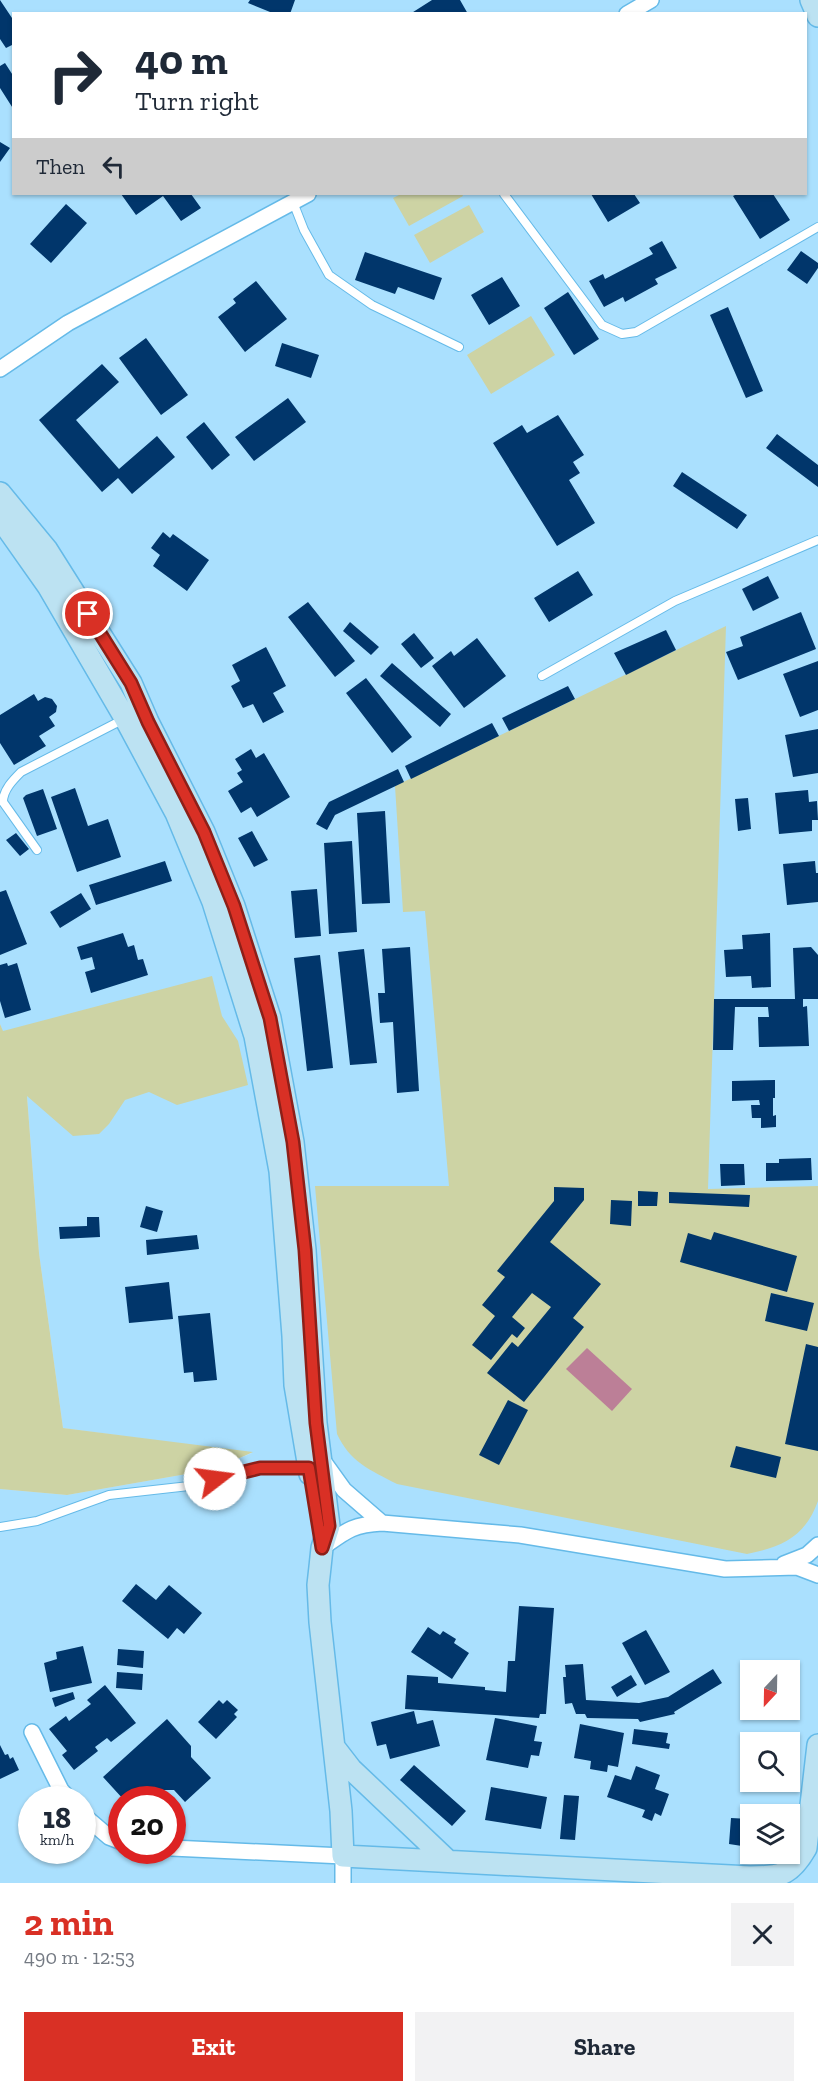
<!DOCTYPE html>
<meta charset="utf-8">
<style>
:root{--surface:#fff;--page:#f2f2f3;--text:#1f2937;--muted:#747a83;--accent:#d93025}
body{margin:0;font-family:"Zilla Slab",serif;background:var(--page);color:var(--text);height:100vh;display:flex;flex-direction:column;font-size:22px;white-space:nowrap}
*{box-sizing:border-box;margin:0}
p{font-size:20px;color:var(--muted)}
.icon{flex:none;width:33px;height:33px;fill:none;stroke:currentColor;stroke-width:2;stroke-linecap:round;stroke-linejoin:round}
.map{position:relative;height:1883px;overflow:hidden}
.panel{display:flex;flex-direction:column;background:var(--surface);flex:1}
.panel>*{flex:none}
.hud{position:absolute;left:12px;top:12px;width:795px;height:183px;border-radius:0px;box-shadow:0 2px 4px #0004;background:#fff;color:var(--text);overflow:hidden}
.needle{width:39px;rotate:202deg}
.tools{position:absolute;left:740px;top:1660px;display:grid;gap:12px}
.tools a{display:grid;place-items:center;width:60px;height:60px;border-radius:0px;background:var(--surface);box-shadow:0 2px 4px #0004;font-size:30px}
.speed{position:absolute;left:18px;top:1786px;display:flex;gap:12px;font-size:30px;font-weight:700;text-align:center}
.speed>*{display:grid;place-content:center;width:78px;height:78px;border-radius:50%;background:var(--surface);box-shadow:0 2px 4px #0004;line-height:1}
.speed small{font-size:15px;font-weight:400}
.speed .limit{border:9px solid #d22;background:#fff;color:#111}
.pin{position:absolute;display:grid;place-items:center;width:51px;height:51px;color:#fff;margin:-26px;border:3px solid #fff;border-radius:50%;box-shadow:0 2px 6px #0007}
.me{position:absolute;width:66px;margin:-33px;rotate:75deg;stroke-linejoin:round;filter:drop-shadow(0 0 4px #0008)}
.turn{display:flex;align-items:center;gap:21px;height:126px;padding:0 24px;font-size:27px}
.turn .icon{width:78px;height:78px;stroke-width:2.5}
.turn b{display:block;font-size:42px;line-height:51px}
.then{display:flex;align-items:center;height:57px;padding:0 24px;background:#0003;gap:12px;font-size:22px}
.round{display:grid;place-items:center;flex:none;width:63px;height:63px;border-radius:0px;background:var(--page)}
.head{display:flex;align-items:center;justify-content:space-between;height:102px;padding:0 24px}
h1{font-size:36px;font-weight:800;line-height:45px;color:var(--accent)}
.action{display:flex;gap:12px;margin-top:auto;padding:12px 24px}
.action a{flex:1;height:69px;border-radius:0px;background:var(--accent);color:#fff;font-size:24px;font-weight:800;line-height:69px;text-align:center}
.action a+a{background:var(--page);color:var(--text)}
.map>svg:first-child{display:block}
.built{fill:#aae0fe;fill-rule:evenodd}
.green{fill:#cdd3a4}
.water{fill:#bc7f97}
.building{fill:#01366b}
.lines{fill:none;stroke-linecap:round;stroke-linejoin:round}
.lane-casing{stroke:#65bae8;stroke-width:10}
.street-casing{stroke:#65bae8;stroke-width:18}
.secondary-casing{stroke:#65bae8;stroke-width:24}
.lane{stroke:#fff;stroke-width:8}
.street{stroke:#fff;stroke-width:15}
.secondary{stroke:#bce2f2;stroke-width:21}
.route-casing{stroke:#8d1f18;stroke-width:15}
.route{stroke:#d93025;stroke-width:10}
</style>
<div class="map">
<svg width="818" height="1883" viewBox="0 0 818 1883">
<rect width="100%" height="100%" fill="#c6e6f9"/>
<!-- built -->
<path class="built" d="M0 0H818V1883H0V1489L67 1495 215 1469 252 1453 63 1428 39 1253 27 1095 0 1024ZM14 14H806V194H14ZM750 1671H789V1710H750ZM750 1743H789V1782H750ZM32 1800H82V1851H32ZM122 1800H172V1851H122ZM750 1815H789V1854H750Z"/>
<!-- green -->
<path class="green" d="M401 194H462L463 196 409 226 393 198Z
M469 205 484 232 430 263 414 235Z
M531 316 555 355 491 394 467 355Z
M726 626 708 1189 818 1186V1501C805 1537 782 1547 747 1554L397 1484C370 1470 350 1462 337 1434L315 1186H449L425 911 403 912 395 786Z
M212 976 222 1016 238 1041 248 1085 177 1105 149 1092 125 1100 109 1124 99 1134 73 1136 27 1096 39 1253 63 1428 253 1452 215 1469 67 1495 0 1489V1024L3 1031Z"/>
<!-- water -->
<path class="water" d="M587 1348 632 1389 612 1411 566 1369Z"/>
<!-- building -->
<path class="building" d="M0 0 14 21V44L6 48 0 39Z
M250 0H295L290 14H275L248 3Z
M432 0H460L468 14H410Z
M5 63 14 77V110L0 88V66Z
M0 142 10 148 0 162Z
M121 194H191L201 208 181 221 163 196 136 215Z
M591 194H634L640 203 608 222Z
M737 194H773L790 220 760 239 733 196Z
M66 204 87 223 51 263 30 244Z
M662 241 677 268 655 279 658 284 625 302 623 297 604 307 589 281 603 274 605 279 653 254 649 248Z
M801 251 818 263V268L807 284 787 270Z
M365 252 442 278 434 300 398 287 395 294 355 280Z
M502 277 520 306 489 325 471 295Z
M256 281 287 319 245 352 218 317 236 303 233 299Z
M568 292 599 339 574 355 544 308Z
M728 307 763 391 746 398 710 315Z
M146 338 188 395 161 415 119 358Z
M282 343 319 355 311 378 275 366Z
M102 364 119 382 76 420 119 469 157 436 175 457 132 494 118 478 102 492 39 420Z
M288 398 306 422 254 461 235 437Z
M558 415 584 455 573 462 580 473 569 480 595 523 557 546 493 443 522 425 527 433Z
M204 422 230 455 212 470 186 437Z
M777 434 818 465V487L766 448Z
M682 472 747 515 737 529 673 486Z
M163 532 170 538 173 534 209 560 187 591 153 566 160 555 151 548Z
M578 571 593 595 549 622 534 598Z
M768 576 779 598 753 611 742 589Z
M308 602 355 661 335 677 288 617Z
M801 612 816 649 738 680 726 652 743 646 740 637Z
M350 622 379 647 371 655 343 631Z
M666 630 676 650 626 675 614 653Z
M414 633 434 658 421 668 401 644Z
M477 638 506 676 464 708 432 666 451 651 454 656Z
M266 647 286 686 273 693 284 712 263 723 253 704 243 708 231 686 240 681 232 665Z
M818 661V710L800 717 783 674Z
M392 663 451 714 440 727 380 676Z
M366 678 412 737 392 753 346 693Z
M568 686 575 699 509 731 502 718Z
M34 694 38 701 45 697 52 699 57 706 56 712 49 717 55 726 39 736 46 746 14 765 0 743V715Z
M492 723 499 736 411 779 405 766Z
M818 729V773L793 777 785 735Z
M251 749 256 758 264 753 290 797 257 817 251 807 241 813 228 791 243 782 237 773 242 770 235 759Z
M398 769 404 782 335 815 327 830 316 824 329 802Z
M75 788 88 826 108 819 121 857 77 872 51 797Z
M43 789 57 829 37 836 23 798 26 795Z
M808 790 809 802 817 801 818 820H812V831L779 834 775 793Z
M748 798 751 829 738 831 735 799Z
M385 811 390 903 362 904 357 813Z
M252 831 268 860 254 867 238 838Z
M16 833 29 849 20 856 6 840Z
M352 841 357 932 329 934 324 843Z
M165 861 172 881 96 905 89 885Z
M815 861 816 873H818V902L787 905 783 864Z
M317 889 321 936 295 938 291 891Z
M6 890 27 944 0 955V892Z
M81 893 91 909 60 928 50 912Z
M123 933 128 947 134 945 138 960 143 959 148 975 91 993 85 972 95 969 92 957 81 960 77 947Z
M770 933 771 987 752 988 751 976 726 977 724 950 743 949 742 935Z
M410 947 419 1091 397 1093 393 1022 380 1023 378 993H385L382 949Z
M811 947 818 955V999H803V1007L807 1006 809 1046 759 1047 758 1017H769L768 1007H735L733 1050H713L714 999H795L793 948Z
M364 949 377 1063 350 1065 338 952Z
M320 955 333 1068 307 1071 294 958Z
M7 963 8 966 17 963 31 1010 5 1018 0 1001V965Z
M775 1080V1098H773V1116L776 1115V1127L761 1128V1118H752L751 1105H760L759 1100 732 1101V1081Z
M811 1158 812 1180 766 1181V1163H779V1159Z
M720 1164H744L745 1185 721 1186Z
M554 1187 584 1188V1200L550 1242 601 1284 573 1318 584 1327 524 1402 487 1373 512 1342 518 1347 551 1307 532 1293 512 1317 525 1328 517 1338 512 1334 491 1360 472 1345 495 1316 482 1305 505 1277 497 1271 554 1201Z
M638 1191 658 1192 657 1206H638Z
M669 1192 750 1195 749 1207 669 1203Z
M611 1200 632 1201 631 1226 610 1224Z
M146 1206 163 1211 157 1232 140 1227Z
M87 1217H99L100 1237 60 1239 59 1227 87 1226Z
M714 1232 797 1256 787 1292 680 1262 688 1233 711 1240Z
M197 1235 199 1249 147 1255 146 1240Z
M169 1282 173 1319 129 1323 125 1287Z
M771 1293 814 1303 807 1331 765 1321Z
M210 1313 217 1380 194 1382 193 1372 184 1373 178 1316Z
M806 1344 818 1347V1451L785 1444Z
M508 1400 528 1410 499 1465 479 1455Z
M736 1446 781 1457 776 1478 730 1467Z
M136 1584 156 1600 169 1585 202 1613 184 1634 177 1628 168 1639 122 1601Z
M519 1606 554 1608 546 1714H540L539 1718 405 1709 407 1675 438 1677V1683L485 1687V1690L506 1692 508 1661H515Z
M428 1627 440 1635 443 1631 456 1639 454 1643 469 1653 452 1679 411 1652Z
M646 1630 670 1672 645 1685 622 1643Z
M83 1646 92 1683 50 1692 44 1663 57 1659 56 1652Z
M118 1649 144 1651 143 1668 117 1665Z
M583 1664 586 1700 639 1703 668 1697 713 1669 722 1683 674 1712 675 1714 640 1722 638 1719 587 1718 585 1714H576L572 1703 565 1704 563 1677H566L565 1665Z
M117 1672 143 1674 142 1690 116 1688Z
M631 1675 637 1685 617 1697 611 1687Z
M105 1685 136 1723 111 1742 107 1738 95 1747 98 1751 74 1770 62 1755 67 1751 49 1729 66 1716 69 1721 91 1704 87 1700Z
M73 1692 75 1699 55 1707 52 1698Z
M219 1700 223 1704 227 1700 238 1710 234 1714 237 1717 216 1739 198 1722Z
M414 1711 417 1724 433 1720 440 1746 390 1759 386 1744 377 1746 371 1722Z
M495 1718 537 1726 534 1741 542 1742 539 1756 531 1755 528 1768 486 1760Z
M167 1719 191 1746V1757L211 1778 185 1802 174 1790H135L124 1800 103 1777Z
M580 1724 624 1733 618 1767 608 1765 607 1772 590 1769 591 1761 574 1758Z
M634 1729 668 1733 666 1743 670 1744 669 1749 632 1744Z
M0 1745 5 1755 8 1754 10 1759 13 1757 19 1770 0 1779Z
M414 1765 466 1811 452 1826 400 1780Z
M636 1766 660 1775 655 1789 669 1794 661 1816 655 1813 652 1821 642 1817 645 1810 607 1797 615 1775 631 1780Z
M491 1787 547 1797 541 1829 485 1820Z
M564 1795 579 1796 575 1840 560 1839Z
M731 1818 750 1819V1854H765V1858L741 1856 742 1846 729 1844Z"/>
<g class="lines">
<!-- lane casing -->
<g class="lane-casing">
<path id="lane" d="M504 194 602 325 622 334 636 332 818 227
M293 202 304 230 329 275 372 305 459 347
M542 676 675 601 818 540
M37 850 3 802C3 790 13 780 21 772L124 719
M0 1527 37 1521 109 1495 189 1486 260 1468H307"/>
</g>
<!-- street casing -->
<g class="street-casing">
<path id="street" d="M627 14 651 0
M0 369 68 323 308 194
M321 1458 344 1490 382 1523
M322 1548C346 1531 351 1525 382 1523L520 1535 725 1569 797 1567 818 1575
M784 1564 807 1555 818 1545
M32 1732 61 1790 70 1800
M82 1814 109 1837 122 1842
M172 1848 343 1856V1883"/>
</g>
<!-- secondary casing -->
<g class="secondary-casing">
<path id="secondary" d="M811 0 818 16
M0 493 47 550 131 683 148 722 204 832 234 906 270 1018 293 1142 305 1250 316 1423 329 1526 322 1548 320 1567 318 1585 320 1622 341 1811 343 1856 750 1877C780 1877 790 1876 806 1848L818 1745
M0 518 48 586 125 718 176 813 213 902 255 1036 280 1171 293 1336 295 1385 310 1474
M334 1747 351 1769 448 1861"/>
</g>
<!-- lane -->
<use href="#lane" class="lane"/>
<!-- street -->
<use href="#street" class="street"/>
<!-- secondary -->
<use href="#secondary" class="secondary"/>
</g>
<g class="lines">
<!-- route casing -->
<g class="route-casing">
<path id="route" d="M88 614 131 683 148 722 204 832 234 906 270 1018 293 1142 305 1250 316 1423 329 1526 322 1548 309 1468H260L215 1479"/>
</g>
<!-- route -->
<use href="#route" class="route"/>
</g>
</svg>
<div class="tools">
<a><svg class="needle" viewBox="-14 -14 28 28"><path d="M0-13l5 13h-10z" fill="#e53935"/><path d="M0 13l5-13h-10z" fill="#747a83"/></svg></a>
<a><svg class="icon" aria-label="search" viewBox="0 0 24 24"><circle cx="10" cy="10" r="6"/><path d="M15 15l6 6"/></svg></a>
<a><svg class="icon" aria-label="layers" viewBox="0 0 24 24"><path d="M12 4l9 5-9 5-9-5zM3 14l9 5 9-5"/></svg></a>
</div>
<div class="speed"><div>18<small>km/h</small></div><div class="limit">20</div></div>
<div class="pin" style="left:88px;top:614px;background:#d93025"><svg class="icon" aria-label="arrive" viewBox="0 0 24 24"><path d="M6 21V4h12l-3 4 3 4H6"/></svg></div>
<svg class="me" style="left:215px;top:1479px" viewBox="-20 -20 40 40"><circle r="19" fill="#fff"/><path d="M0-13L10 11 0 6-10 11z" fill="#d93025"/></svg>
<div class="hud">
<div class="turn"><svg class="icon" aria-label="right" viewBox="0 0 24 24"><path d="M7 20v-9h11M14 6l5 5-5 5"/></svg><div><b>40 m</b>Turn right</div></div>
<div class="then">Then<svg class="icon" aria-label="left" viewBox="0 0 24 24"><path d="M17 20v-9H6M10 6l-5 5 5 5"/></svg></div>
</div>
</div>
<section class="panel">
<div class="head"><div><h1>2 min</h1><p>490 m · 12:53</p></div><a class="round"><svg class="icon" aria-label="close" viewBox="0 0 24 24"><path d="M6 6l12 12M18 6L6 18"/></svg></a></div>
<div class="action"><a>Exit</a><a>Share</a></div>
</section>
